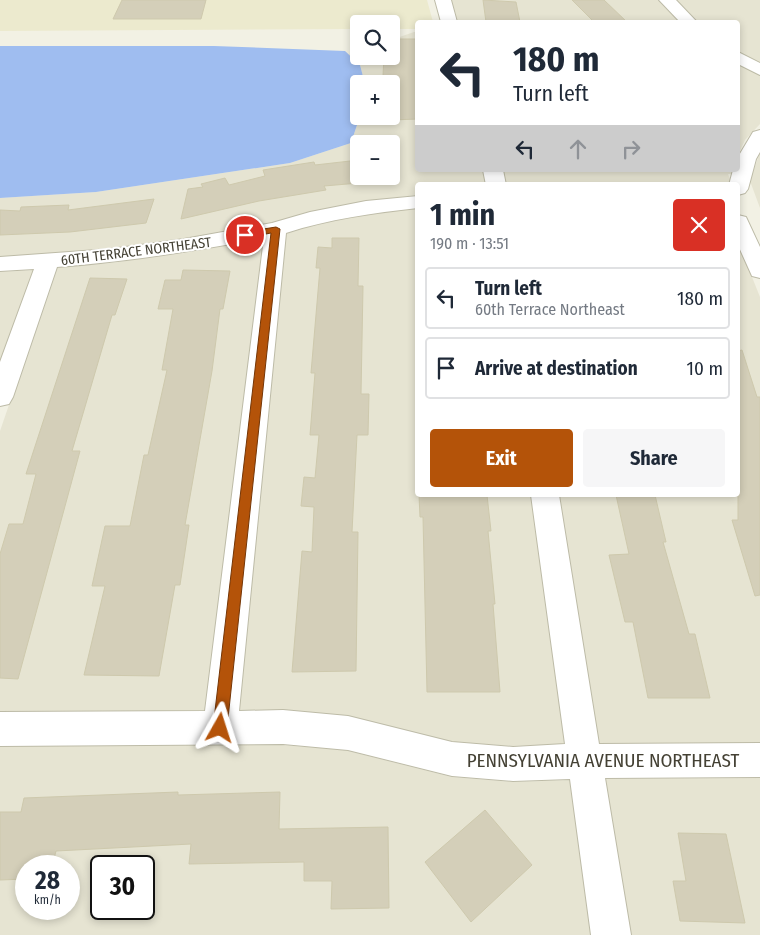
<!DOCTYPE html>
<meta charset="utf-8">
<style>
:root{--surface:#fff;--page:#f6f6f7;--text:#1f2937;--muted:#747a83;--line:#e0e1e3;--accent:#b45309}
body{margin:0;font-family:"Fira Sans Condensed",sans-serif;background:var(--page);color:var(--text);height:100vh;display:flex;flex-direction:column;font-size:19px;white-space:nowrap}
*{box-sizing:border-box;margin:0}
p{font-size:16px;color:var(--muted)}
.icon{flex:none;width:28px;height:28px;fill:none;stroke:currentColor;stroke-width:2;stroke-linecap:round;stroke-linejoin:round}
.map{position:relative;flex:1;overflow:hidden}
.drawer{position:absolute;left:415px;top:182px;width:325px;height:315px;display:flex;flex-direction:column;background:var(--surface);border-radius:5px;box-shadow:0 2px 8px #0003}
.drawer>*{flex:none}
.guide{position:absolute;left:415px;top:20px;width:325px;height:152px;border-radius:5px;box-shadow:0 2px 8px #0003;background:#fff;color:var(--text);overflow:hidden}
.controls{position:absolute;left:350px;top:15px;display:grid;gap:10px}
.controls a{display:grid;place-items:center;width:50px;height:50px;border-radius:5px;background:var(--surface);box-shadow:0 2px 8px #0003;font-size:25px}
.speed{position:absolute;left:15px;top:855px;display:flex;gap:10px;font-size:25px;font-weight:700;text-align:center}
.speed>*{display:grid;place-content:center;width:65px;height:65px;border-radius:50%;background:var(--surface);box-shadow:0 2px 8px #0003;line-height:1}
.speed small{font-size:12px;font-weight:400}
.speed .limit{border:2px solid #111;border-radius:8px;background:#fff;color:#111}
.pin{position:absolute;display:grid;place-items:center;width:42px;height:42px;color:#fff;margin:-21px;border:2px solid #fff;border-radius:50%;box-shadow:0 1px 5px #0007}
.me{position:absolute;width:55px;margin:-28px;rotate:6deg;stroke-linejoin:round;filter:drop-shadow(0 0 4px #0008)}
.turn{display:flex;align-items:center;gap:18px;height:105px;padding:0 15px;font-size:22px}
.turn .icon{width:65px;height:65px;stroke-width:2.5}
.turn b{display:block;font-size:35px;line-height:42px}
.lanes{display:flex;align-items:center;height:48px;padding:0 15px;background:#0003;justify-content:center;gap:25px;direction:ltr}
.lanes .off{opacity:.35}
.round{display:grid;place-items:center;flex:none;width:52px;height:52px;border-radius:5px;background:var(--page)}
.head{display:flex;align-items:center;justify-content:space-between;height:85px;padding:0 15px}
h1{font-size:30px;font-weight:700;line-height:38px}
.action{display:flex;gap:10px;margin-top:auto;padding:10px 15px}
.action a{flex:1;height:58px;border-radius:5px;background:var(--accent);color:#fff;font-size:20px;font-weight:700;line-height:58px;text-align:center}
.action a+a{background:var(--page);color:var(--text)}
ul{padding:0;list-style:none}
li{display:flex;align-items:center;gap:15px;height:62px;margin:0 10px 8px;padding:0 5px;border:2px solid var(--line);border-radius:5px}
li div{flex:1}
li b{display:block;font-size:19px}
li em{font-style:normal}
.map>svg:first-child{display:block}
.residential{fill:#e6e4d2;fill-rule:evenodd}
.education{fill:#eceace}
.water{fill:#9fbdf0}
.building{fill:#d4cfb9;stroke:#cec9ad}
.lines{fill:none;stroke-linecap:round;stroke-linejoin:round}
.minor-casing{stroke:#bdbba7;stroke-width:2}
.tertiary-casing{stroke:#bdbba7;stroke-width:2}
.minor{fill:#fff;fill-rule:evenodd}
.tertiary{fill:#fff;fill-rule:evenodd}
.route{fill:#b45309;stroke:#753606}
.labels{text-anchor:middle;stroke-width:4;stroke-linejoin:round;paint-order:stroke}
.far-street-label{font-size:14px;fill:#444134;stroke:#fff}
.near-street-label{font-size:19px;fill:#444134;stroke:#fff}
</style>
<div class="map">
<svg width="760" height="935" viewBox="0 0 760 935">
<rect width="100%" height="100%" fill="#f2f1e4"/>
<!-- residential -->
<path class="residential" d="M450 0H660L681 22H456Z
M674 0H760V64L738 52V22H697Z
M414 32H418V170H483L487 185H418L417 195 364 201 308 212 275 223 183 239 112 249 0 257V198L96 192 290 163 351 143 360 116H391V84H365L360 65 349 54 359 51V56H391V40ZM359 144H391V176H359Z
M738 62 760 75V124L745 140 738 155Z
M760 152V208L750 181Z
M502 170H732L731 174H728L730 179 728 185H506Z
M417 208 418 495H533L568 744 512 746 454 742 350 716 285 711H236L285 234 313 225 368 214Z
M265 239 206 712 0 713V431L56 268 111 263 185 253Z
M738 242 760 297V743H599L558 495H738Z
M35 270 0 365V272Z
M281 745 345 750 452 777 514 782 573 780 593 935H0V746ZM26 866H69V909H26ZM101 866H144V909H101Z
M760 778V935H629L605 779Z"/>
<!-- education -->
<path class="education" d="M0 0H427L433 22H418L417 29H391V24H359V29L0 31Z"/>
<!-- water -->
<path class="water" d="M0 46H214L345 51 360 65 365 84H359L360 116 351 143 290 163 96 192 0 198Z"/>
<!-- building -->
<path class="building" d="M122 0H206L201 19H113Z
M483 0 516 2 520 22H486Z
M572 0H604L627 22H594Z
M391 39H418V119L391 120V76H383L384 56H391Z
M359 160V183L324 186 326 190 259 201 181 219 188 189 203 187 201 184 225 178 229 185 265 176 263 170 314 162 315 165Z
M154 199 146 223 70 232 0 235V210L20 211 21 207 69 205 68 210Z
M332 238H359L358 286H363L361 394H369L368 435H357L352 532H358L356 671 292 672 302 551 312 552 314 507 301 506 304 477 315 478 319 435H310L315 373H311L320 268H316L318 247 332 248Z
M183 270 230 271 223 309H220L212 371 185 525H189L180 585H175L159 676 84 675 105 586H92L105 526H130L144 455H148L167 370H162L173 309H158L165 280H181Z
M90 278 127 279 115 315H112L72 451H80L18 679 0 678V554L9 524H23L36 474H26Z
M742 350 757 397H760V595L755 596 732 520H738V351Z
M419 495H487L491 531H488L495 604H493L500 692H427L423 517H420Z
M616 495H655L666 542H663L689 634H695L710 698H648L633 622H625L609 555 629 554Z
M178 792V795L280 792 279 829 388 827 389 908 331 909 332 881H304V862L189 864 191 844 56 851 52 866H26V879L0 880V812H21L24 798Z
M485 810 532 865 471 922 425 862Z
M678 833 726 834 745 923 680 921 673 881H686Z"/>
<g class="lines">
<!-- minor casing -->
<g class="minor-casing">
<path id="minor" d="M435 0H451L457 22H441Z
M760 130V152L756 159 748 189 745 193 738 195V185H729L733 170H738V157L753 132Z
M483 170H503L506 185H486Z
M418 196V208C373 213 329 219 286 233L239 711 283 710 348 716 452 742 513 747 565 744 531 495H559L599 744 760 743V777L605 778 631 935H591L570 779 513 781 452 776 348 750 283 744 0 746V712L205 711 264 238C195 251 127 262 57 267L13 397 9 404 0 406V362L34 269 0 271V257L111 249 184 239 272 223 310 212 366 201Z
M738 215 746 217 760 247V278L752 276 738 245Z"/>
</g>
<!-- tertiary casing -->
<g class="tertiary-casing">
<path id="tertiary" d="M659 0H676L697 22H680Z
M738 52 760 63V75L738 64Z"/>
</g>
<!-- minor -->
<use href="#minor" class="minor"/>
<!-- tertiary -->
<use href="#tertiary" class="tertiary"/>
</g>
<!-- route -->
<path class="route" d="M276 227 280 229 227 728 225 733 220 735 215 733 213 728 271 233 245 238 241 235 245 232Z"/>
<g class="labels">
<!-- far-street labels -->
<g class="far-street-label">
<text transform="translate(136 251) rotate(-7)" y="5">60TH TERRACE NORTHEAST</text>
</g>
<!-- near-street labels -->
<g class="near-street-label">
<text x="603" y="767">PENNSYLVANIA AVENUE NORTHEAST</text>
</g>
</g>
</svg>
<div class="controls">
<a><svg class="icon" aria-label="search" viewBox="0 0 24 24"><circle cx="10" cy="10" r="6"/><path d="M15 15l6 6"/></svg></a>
<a>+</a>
<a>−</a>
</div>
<div class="speed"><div>28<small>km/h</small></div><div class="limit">30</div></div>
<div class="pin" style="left:245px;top:235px;background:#d93025"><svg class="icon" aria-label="arrive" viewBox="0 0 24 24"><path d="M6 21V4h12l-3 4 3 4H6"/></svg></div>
<svg class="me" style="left:220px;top:728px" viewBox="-20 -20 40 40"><path d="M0-17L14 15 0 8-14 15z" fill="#b45309" stroke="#fff" stroke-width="4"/></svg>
<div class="guide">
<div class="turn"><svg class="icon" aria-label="left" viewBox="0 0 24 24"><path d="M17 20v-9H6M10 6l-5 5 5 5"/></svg><div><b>180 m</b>Turn left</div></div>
<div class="lanes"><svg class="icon" aria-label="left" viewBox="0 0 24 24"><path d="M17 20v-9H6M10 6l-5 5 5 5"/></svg><svg class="icon off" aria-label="ahead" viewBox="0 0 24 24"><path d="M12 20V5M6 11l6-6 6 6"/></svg><svg class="icon off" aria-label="right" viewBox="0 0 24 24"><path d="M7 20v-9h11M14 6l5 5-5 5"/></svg></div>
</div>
<section class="drawer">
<div class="head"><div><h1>1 min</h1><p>190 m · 13:51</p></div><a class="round" style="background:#d93025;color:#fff"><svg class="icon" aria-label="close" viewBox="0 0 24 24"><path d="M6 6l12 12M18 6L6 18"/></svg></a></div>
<ul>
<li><svg class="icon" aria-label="left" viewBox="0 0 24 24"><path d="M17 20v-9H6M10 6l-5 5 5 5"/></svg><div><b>Turn left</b><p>60th Terrace Northeast</p></div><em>180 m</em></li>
<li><svg class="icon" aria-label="arrive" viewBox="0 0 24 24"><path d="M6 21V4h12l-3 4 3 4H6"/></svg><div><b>Arrive at destination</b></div><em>10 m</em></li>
</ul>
<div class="action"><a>Exit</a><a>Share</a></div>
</section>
</div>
